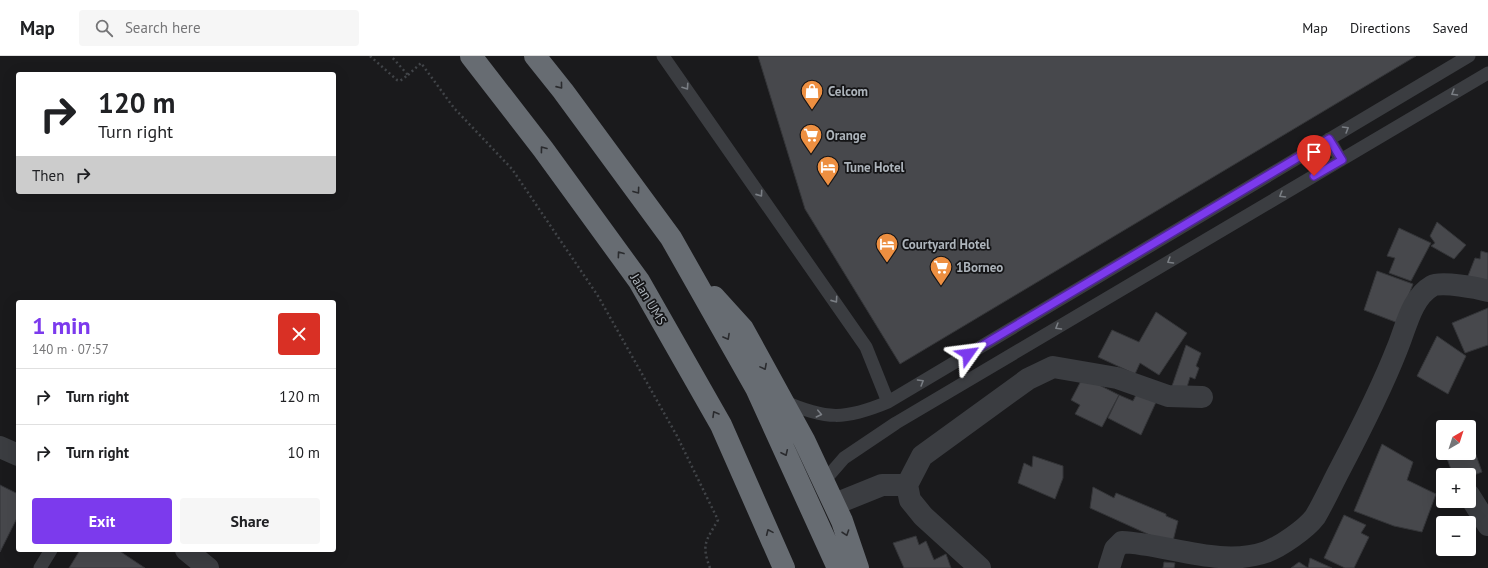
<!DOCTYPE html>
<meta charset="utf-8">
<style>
:root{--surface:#fff;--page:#f6f6f6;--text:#202124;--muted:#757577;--line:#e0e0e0;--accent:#7c3aed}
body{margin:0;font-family:"PT Sans",sans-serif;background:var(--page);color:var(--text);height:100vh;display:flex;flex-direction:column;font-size:15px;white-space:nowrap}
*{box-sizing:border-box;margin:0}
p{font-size:13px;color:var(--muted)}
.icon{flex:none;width:22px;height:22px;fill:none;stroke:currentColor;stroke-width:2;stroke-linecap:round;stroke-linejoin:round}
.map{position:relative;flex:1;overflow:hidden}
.sheet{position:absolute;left:16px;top:244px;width:320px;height:252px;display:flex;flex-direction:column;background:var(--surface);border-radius:4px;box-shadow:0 4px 16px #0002}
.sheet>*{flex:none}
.guide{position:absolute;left:16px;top:16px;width:320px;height:122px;border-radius:4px;box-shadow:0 4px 16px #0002;background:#fff;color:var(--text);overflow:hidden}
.needle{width:26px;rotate:39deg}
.controls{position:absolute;left:1436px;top:364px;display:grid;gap:8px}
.controls a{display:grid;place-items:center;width:40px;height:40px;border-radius:4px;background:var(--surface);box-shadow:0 4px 16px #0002;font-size:20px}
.pin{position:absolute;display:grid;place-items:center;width:34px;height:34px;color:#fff;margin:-41px -17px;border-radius:50% 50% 50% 0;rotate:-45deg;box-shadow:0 0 4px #0007}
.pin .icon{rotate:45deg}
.me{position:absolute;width:44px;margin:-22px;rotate:59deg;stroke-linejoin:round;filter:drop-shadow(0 0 3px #0008)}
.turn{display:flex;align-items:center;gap:14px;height:84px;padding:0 16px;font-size:18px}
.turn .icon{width:52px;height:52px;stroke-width:2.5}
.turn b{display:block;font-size:28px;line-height:34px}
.then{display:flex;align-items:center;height:38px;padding:0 16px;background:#0003;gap:8px;font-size:15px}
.round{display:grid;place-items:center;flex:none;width:42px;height:42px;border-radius:4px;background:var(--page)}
.overview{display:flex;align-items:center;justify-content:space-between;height:68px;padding:0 16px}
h1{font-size:24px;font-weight:700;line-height:30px;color:var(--accent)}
.primary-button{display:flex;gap:8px;margin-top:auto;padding:8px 16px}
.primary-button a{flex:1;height:46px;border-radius:4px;background:var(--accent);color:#fff;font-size:16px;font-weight:700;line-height:46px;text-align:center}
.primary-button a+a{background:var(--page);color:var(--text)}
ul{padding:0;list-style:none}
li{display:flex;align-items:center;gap:12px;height:56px;padding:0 16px;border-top:1px solid var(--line)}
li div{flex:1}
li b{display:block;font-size:15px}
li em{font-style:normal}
header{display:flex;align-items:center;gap:24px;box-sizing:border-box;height:56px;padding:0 20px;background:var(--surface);border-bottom:1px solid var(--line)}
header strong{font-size:19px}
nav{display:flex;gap:22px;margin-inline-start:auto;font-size:14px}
.search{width:280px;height:36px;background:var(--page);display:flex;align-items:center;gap:10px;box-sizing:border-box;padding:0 14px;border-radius:4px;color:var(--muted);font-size:15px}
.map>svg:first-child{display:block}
.building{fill:#47484c;stroke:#343538}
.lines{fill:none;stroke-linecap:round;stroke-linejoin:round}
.path{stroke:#414448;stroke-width:2.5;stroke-dasharray:2 3;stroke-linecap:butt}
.lane{stroke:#3b3d41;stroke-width:13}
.street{stroke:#3b3d41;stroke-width:22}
.highway{stroke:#676c72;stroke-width:22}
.oneway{stroke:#2a2b2e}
.oneway2{stroke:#7a7e84}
.route-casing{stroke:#51269a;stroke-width:10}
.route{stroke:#7c3aed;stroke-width:7}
.labels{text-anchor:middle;stroke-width:3.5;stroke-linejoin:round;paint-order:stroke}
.poi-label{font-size:13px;font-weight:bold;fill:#adb4bb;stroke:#151517;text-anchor:start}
.street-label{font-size:13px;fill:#adb4bb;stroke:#151517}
</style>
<header>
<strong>Map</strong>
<div class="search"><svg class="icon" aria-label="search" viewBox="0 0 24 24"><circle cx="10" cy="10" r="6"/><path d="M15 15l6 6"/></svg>Search here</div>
<nav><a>Map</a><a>Directions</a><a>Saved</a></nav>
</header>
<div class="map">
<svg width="1488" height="512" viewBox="0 0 1488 512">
<rect width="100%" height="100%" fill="#1a1a1c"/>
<!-- building -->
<path class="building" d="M758 0H1416L900 308 805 153Z
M1437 166 1466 189 1454 203 1431 190 1435 187 1430 180Z
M1399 172 1431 187 1411 225 1389 217 1395 202 1387 200Z
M1481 195 1488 197V231L1466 225 1475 202 1480 203Z
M1377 215 1413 228 1398 267 1364 254Z
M1488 252V289L1465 297 1452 267Z
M1156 256 1187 277 1159 319 1140 307 1135 318 1098 301 1112 274 1139 286Z
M1437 280 1466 300 1448 338 1417 320Z
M1186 289 1201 297 1196 310 1199 312 1195 323 1190 321 1185 338 1171 333Z
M1083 321 1119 339 1102 371 1075 358 1080 349 1071 344Z
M1137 337 1157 344 1141 379 1108 362 1119 339 1133 345Z
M1469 379 1482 416 1469 421V419H1453L1445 397H1469Z
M1382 388 1413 406 1407 424 1436 438 1422 476 1394 470 1354 455Z
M1033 400 1063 410V422L1055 443 1018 427 1024 407 1032 411Z
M0 429 18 438V460L0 496Z
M1093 431 1114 442 1116 437 1166 458V460L1178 465 1172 489 1090 452Z
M1344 459 1366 469 1361 477 1369 481 1354 512H1345L1324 502Z
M916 480 919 489 926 485 934 504 946 498 951 512H904L893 487Z
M80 494H118L145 512H69Z
M1310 502 1332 512H1291L1299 506 1308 512Z
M1164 506 1175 507 1174 512H1163Z"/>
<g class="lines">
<!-- path -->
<path class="path" d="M370 0 397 24 400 25 408 19 391 0
M408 19 421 7 454 52 512 113 598 240 677 380 718 464C706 485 701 488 710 512"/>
<!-- lane -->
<path class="lane" d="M663 0 866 291 888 346
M1329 83 1341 104
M783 345C826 364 845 364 888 346L1469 0
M824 425 844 402 896 367 1488 17
M40 512 51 494"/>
<!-- street -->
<path class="street" d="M0 391 18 399
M1469 439 1488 469
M835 448 882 429H907
M186 494 208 512
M980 512 923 460 910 444 907 429 922 400 1028 323 1053 311 1117 322 1168 340 1202 341
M1109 512 1115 493 1122 486C1167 488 1221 512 1266 496 1280 491 1306 473 1315 461 1324 446 1332 428 1340 413 1361 373 1381 334 1397 293 1406 272 1411 242 1432 230 1441 225 1478 232 1488 235"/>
<!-- highway -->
<path class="highway" d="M471 0 543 93 639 225 721 369 784 512
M535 0 563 35 671 182 756 332 838 512
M714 241 743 273 804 384 842 465 858 512"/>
</g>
<!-- one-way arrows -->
<defs><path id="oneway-chevron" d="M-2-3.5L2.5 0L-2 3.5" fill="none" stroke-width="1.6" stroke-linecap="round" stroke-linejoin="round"/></defs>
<g class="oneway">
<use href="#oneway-chevron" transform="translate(560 30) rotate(51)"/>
<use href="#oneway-chevron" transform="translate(543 93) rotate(-127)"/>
<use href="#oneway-chevron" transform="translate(637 135) rotate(54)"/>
<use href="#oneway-chevron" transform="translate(620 198) rotate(-126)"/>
<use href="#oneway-chevron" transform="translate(727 281) rotate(61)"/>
<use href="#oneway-chevron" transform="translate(764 311) rotate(62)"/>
<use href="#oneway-chevron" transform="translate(715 358) rotate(-120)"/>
<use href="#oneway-chevron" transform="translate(785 397) rotate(65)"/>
<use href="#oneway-chevron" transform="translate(769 476) rotate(-114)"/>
<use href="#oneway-chevron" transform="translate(846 477) rotate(71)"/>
</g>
<g class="oneway2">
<use href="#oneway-chevron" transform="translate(686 31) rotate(56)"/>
<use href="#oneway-chevron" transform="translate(1454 37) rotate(149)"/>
<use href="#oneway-chevron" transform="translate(1346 73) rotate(-31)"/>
<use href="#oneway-chevron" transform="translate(760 138) rotate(55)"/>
<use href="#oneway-chevron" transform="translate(1282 139) rotate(149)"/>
<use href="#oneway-chevron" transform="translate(1170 205) rotate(149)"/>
<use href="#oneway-chevron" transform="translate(835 244) rotate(55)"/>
<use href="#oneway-chevron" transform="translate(1058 271) rotate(149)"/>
<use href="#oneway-chevron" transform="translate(921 326) rotate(-31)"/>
<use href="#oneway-chevron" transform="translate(819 358) rotate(13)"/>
</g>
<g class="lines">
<!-- route casing -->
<g class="route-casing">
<path id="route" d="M968 298 1329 83 1342 104 1314 120"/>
</g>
<!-- route -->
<use href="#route" class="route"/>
</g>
<!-- icons -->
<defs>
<g id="shop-pin" transform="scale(1.15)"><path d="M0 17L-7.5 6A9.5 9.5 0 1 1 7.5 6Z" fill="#ed8f41" stroke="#151517"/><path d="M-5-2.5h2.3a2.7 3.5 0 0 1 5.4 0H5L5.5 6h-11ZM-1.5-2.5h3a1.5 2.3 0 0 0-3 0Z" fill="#fff"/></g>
<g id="supermarket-pin" transform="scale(1.15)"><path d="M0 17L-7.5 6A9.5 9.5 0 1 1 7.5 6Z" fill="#ed8f41" stroke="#151517"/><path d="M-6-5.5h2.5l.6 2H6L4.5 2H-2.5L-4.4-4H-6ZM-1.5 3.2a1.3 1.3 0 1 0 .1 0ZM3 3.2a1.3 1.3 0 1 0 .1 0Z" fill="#fff"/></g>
<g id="hotel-pin" transform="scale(1.15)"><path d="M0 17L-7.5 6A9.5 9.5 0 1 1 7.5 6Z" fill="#ed8f41" stroke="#151517"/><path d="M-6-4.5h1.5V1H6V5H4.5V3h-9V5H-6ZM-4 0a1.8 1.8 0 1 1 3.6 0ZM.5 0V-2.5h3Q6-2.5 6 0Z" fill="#fff"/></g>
</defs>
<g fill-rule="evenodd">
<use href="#shop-pin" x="812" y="35"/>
<use href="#supermarket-pin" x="811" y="79"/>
<use href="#hotel-pin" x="828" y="111"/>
<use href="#hotel-pin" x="887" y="188"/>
<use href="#supermarket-pin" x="941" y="211"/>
</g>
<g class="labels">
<!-- poi labels -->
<g class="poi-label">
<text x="828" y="40">Celcom</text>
<text x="826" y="84">Orange</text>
<text x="844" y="116">Tune Hotel</text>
<text x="902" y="193">Courtyard Hotel</text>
<text x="956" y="216">1Borneo</text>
</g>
<!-- street labels -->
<g class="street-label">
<text transform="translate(649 243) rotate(59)" y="5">Jalan UMS</text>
</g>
</g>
</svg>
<div class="controls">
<a><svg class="needle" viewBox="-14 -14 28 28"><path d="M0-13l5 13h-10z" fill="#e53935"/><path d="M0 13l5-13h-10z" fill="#757577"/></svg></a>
<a>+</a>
<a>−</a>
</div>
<div class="pin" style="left:1314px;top:120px;background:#d93025"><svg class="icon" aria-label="arrive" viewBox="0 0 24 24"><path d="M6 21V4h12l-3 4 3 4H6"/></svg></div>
<svg class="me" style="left:968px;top:298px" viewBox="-20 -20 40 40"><path d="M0-17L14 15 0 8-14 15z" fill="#7c3aed" stroke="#fff" stroke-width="4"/></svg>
<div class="guide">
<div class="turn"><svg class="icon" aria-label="right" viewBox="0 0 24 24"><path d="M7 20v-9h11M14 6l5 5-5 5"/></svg><div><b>120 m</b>Turn right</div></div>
<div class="then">Then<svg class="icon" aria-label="right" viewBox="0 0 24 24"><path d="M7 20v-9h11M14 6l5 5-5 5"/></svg></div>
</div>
<section class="sheet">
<div class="overview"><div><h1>1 min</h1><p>140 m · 07:57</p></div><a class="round" style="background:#d93025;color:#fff"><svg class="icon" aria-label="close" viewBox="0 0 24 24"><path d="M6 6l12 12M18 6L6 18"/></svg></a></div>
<ul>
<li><svg class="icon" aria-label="right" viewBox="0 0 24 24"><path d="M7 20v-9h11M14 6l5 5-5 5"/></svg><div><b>Turn right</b></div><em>120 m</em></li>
<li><svg class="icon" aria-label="right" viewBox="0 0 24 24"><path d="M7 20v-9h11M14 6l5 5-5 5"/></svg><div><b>Turn right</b></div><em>10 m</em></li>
</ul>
<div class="primary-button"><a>Exit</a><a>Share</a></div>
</section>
</div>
